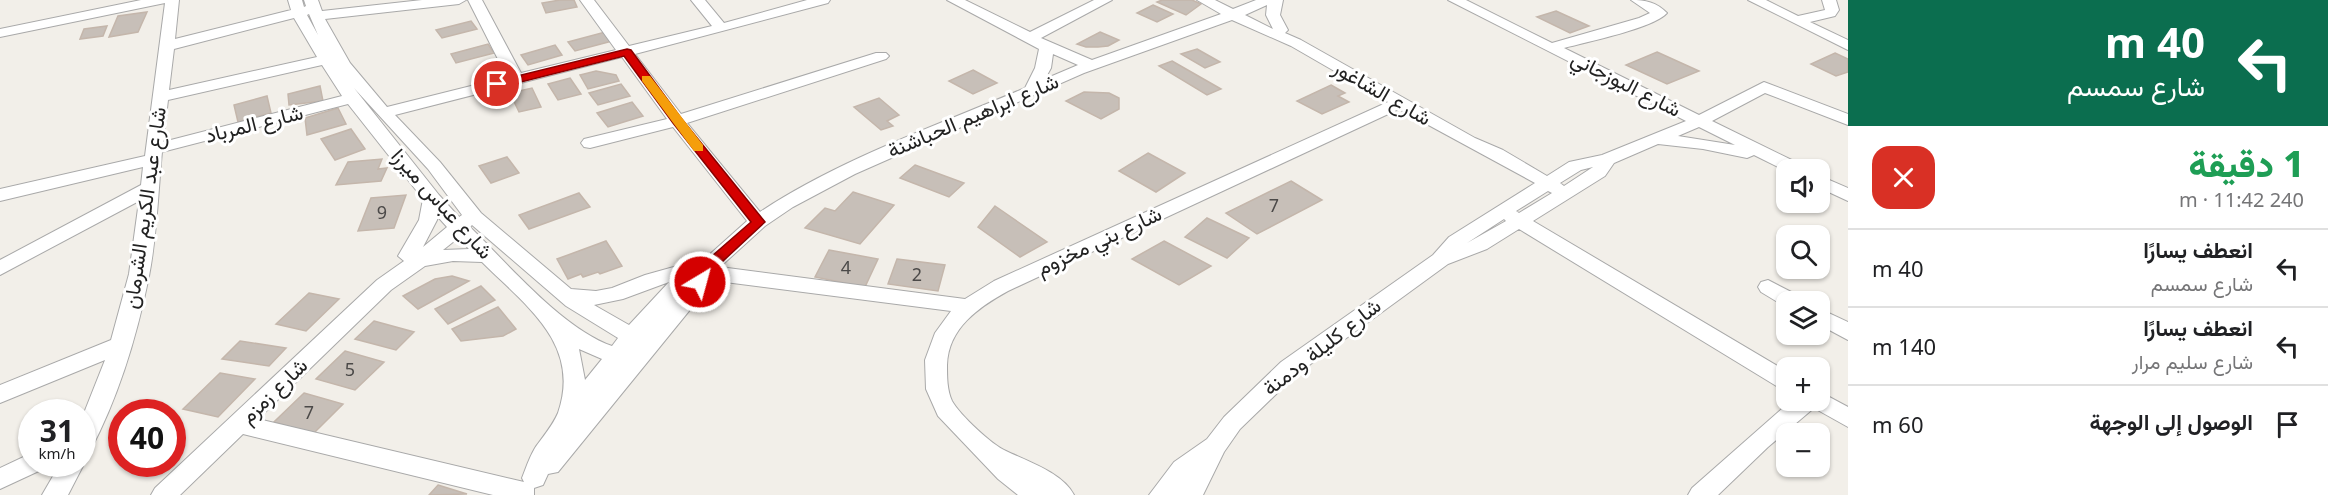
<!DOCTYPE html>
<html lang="ar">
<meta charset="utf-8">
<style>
:root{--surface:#fff;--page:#f6f6f6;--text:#202124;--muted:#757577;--line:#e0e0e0}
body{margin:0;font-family:"Noto Sans",Vazirmatn,sans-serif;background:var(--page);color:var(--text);direction:rtl;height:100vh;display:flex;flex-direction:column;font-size:22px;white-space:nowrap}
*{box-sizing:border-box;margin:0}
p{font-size:20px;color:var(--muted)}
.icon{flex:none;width:33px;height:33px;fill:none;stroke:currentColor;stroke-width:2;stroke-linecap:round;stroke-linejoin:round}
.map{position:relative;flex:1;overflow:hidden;direction:ltr}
.details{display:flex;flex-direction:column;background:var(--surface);width:480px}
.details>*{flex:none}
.top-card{background:#0b6e4f;color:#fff;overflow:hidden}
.fabs{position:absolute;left:1776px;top:159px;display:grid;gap:12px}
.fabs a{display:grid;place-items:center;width:54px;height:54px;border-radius:12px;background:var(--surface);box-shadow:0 2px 4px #0004;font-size:30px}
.speed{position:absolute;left:18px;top:399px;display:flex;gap:12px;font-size:30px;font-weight:700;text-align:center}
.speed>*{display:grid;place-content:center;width:78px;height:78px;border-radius:50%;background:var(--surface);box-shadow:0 2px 4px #0004;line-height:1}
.speed small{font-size:15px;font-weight:400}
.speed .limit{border:9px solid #d22;background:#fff;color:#111}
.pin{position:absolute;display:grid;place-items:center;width:51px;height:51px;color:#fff;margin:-26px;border:3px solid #fff;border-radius:50%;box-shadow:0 2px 6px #0007}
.me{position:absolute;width:66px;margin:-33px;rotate:37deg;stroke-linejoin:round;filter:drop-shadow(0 0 4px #0008)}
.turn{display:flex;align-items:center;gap:21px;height:126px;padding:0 24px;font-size:27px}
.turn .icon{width:78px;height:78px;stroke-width:2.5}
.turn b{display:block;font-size:42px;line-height:51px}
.round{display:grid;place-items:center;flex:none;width:63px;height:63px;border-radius:18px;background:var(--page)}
.summary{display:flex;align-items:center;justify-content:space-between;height:102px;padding:0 24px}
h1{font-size:36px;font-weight:800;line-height:45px;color:#1e9e55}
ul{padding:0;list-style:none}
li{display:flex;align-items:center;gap:18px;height:78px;padding:0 24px;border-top:2px solid var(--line)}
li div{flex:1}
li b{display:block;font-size:22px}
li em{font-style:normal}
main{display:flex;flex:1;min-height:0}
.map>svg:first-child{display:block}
.building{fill:#c7bfb8;stroke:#c4b6ab;stroke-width:1.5}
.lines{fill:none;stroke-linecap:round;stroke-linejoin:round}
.minor-casing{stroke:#a9a9a9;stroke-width:2}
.minor{fill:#fff;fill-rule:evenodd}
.route{fill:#d40000;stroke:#8a0000;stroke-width:1.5}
.slow{fill:#f59e0b}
.labels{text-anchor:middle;stroke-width:6;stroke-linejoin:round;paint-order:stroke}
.number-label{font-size:18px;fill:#4b4948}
.street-label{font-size:21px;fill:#222;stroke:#fff}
</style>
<main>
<section class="details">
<div class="top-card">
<div class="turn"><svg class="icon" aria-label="left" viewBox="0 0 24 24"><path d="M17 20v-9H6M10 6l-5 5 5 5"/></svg><div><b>40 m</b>شارع سمسم</div></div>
</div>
<div class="summary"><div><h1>1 دقيقة</h1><p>240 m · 11:42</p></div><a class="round" style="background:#d93025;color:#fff"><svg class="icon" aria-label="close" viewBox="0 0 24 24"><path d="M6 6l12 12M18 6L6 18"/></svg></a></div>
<ul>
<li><svg class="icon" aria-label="left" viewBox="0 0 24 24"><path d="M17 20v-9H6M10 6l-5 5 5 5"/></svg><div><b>انعطف يسارًا</b><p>شارع سمسم</p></div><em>40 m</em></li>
<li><svg class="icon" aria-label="left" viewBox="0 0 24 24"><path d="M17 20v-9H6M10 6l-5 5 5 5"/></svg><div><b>انعطف يسارًا</b><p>شارع سليم مرار</p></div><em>140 m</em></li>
<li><svg class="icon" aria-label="arrive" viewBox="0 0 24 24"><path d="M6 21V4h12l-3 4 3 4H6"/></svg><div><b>الوصول إلى الوجهة</b></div><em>60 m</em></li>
</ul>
</section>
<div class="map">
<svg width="1848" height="495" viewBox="0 0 1848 495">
<rect width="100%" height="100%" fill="#f2efe9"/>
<!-- building -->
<path class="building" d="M560 0H574L577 7 546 13 542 3Z
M1162 0H1192L1201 4 1186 15 1157 2Z
M1153 5 1173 14 1157 22 1137 13Z
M1556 11 1589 26 1570 33 1537 17Z
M147 12 138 32 109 37 118 16Z
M471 21 477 29 442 38 436 30Z
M107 26 103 36 80 39 84 29Z
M605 32 612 41 575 51 568 42Z
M1100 32 1119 40 1108 46 1098 47H1086L1077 44Z
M488 44 494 53 456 63 451 54Z
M555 45 562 55 528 65 521 55Z
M1197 49 1220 62 1205 68 1181 54Z
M1657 52 1699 71 1667 84 1626 65Z
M1835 53 1848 59V72L1836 76 1811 64Z
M1172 61 1221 89 1207 95 1159 66Z
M973 70 997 83 973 94 949 81Z
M596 71 616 75 619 81 588 89 580 75Z
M570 78 581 94 558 100 548 84Z
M621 84 630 96 598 105 589 93Z
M1331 85 1345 93 1338 96 1349 102 1322 114 1297 101Z
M320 86 323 101 289 105 288 94Z
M532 88 541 107 519 112 510 93Z
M1084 92 1109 93 1119 98V109L1101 119 1066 101Z
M267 96 271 113 238 122 234 105Z
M879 98 899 115 887 121 893 126 881 130 854 107Z
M632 102 643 116 608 127 597 113Z
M338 108 346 124 307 135 305 118Z
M351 129 365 149 335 160 321 139Z
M1148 153 1185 173 1156 192 1119 171Z
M507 157 519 173 491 183 479 166Z
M382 159 378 169 387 168 381 181 336 185 348 162Z
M915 165 964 183 949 197 900 178Z
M1291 181 1322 200 1257 234 1226 213Z
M853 192 894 205 860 244 805 228 825 208 835 211Z
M579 193 590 207 529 229 519 215Z
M406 195 394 228 358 231 371 198Z
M995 206 1047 242 1020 257 978 227Z
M1207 218 1249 238 1227 258 1185 237Z
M606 241 622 266 600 274 598 272 583 277 581 274 568 279 557 259Z
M1164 241 1211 266 1179 285 1132 259Z
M829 250 878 259 865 287 815 277Z
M897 259 945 265 938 291 888 284Z
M452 276 469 281 418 309 403 296 435 279Z
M481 286 495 300 448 324 435 309Z
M309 293 339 299 306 331 276 324Z
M498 307 516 329 503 336 461 341 452 329Z
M374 321 414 332 396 350 355 339Z
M240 341 286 348 269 366 222 359Z
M345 351 384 362 355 390 316 379Z
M220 373 255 379 218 417 183 409Z
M304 393 343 404 313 434 274 422Z
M438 485 467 494 429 495Z"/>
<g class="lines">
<!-- minor casing -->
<g class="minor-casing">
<path id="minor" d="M141 0H179L175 39 291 10 288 0H302L304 7 306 6 304 0H318L322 11 422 0H466L459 4 325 19 350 63 387 107 507 77 468 0H482L521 73 616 50 580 0H594L629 46 712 26 691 0H705L724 23 807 0H830L828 3 635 54 681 114 876 53H886L889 56 886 59 687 123 760 212C838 160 938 125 1025 88L1035 68 1039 49 947 0H965L1030 32 1094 0H1112L1041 38 1092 60 1221 14 1197 0H1215L1233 9 1256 0H1283L1280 15 1288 30 1285 33 1301 40 1475 138 1503 150 1547 176 1569 162 1602 155 1686 121 1448 0H1466L1552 43 1639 18 1650 13 1631 0C1646 0 1656 2 1667 13 1654 28 1587 42 1564 48L1699 115 1764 82 1848 114V125L1765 93 1712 121 1804 166 1807 170 1786 171 1754 155 1747 158 1703 149 1658 144 1614 163 1605 176 1533 221 1786 371V389L1778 387 1519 229 1487 249 1448 264 1297 374 1240 429 1224 452 1203 495H1177L1179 493 1177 495H1149L1174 462 1207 439 1224 417 1281 362 1433 255 1449 237 1535 183 1399 109 1008 291C979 307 948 328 947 365 947 377 947 390 952 401 960 415 992 445 1006 451 1027 461 1063 473 1074 495H1018L998 479 938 416 926 389 925 360 935 333 951 311 725 282 711 277 702 295 558 472 548 474 543 485 534 488V495H493L243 434 180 495H151L155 488 377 280 404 261 398 256 419 220 423 199 348 104 162 152C158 192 157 236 149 276 137 336 119 396 90 451L82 453V418L105 360 0 403V385L111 340 129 274 139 201 0 275V260L141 185 143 167 0 201V189L145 156 165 3 0 37V29ZM1267 5 1266 15 1273 29 1245 15ZM309 14 318 35 307 15ZM294 18 317 57 169 90 174 49ZM1232 20 1291 46 1388 102 994 281 965 299 720 267 765 226 793 207 855 174 1084 73ZM1053 54 1078 65 1045 79 1051 68ZM622 57 667 119 584 139 581 143 584 147 590 148 673 127 747 221 700 263H688L645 275 612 288 596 291 571 289 481 213 440 162 395 115ZM322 65 342 96 163 142 168 100ZM354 88 428 169 462 215 459 217 439 195ZM1699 127 1735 145 1678 136ZM1593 167 1564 186 1560 183 1581 170ZM1548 191 1552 193 1519 213 1516 211ZM438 217 447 227 423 247 437 220ZM1504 219 1506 221 1467 243ZM472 225 566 306 618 338 612 346C562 328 509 265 470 227ZM458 238 469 249 443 250ZM453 261 482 262C525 305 582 344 558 413 553 425 542 438 535 448 529 458 526 468 522 478L524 482 258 419 391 290 425 266ZM669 282 629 325 594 305 623 299ZM579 349 602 359 585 380Z
M1748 0H1766L1798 16 1825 10 1822 0H1836L1839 10 1835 16 1810 22 1848 40V50Z
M1820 176 1848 188V201L1820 188Z
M1768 280 1801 297 1804 302H1786V307L1761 292 1758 287 1761 282Z
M1820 309 1848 322V340L1820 325Z
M1820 392 1848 407V427L1814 408 1768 447 1718 495H1688L1692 488 1792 400H1820Z
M32 453V464H44L41 470 0 489V468Z
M82 461 84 464 68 495H42L60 464H82Z"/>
</g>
<!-- minor -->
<use href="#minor" class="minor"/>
</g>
<!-- route -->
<path class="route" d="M627 49 631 50 681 118 765 222 708 275 705 285 700 286 693 282 696 270 751 222 673 123 624 56 497 88 492 84 493 82Z"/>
<!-- slow -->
<path class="slow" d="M642 76H650L703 145V151H694L642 81Z"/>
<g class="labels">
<!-- number labels -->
<g class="number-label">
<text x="1274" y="212">7</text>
<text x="382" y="219">9</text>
<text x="846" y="274">4</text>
<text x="917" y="281">2</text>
<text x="350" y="376">5</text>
<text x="309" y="419">7</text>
</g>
<!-- street labels -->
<g class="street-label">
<text transform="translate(1626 84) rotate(27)" y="7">شارع البوزجاني</text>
<text transform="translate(1382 93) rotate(30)" y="7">شارع الشاغور</text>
<text transform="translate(973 116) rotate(-23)" y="7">شارع ابراهيم الحباشنة</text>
<text transform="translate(254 124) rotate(-14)" y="7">شارع المرباد</text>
<text transform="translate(442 204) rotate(48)" y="7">شارع عباس ميرزا</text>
<text transform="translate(145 208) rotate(-82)" y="7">شارع عبد الكريم الشرمان</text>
<text transform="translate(1099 241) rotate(-25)" y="7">شارع بني مخزوم</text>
<text transform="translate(1322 347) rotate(-38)" y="7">شارع كليلة ودمنة</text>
<text transform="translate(274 391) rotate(-44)" y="7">شارع زمزم</text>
</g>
</g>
</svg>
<div class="fabs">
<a><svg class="icon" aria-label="sound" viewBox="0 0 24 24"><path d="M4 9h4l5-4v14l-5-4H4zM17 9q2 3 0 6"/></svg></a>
<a><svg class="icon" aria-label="search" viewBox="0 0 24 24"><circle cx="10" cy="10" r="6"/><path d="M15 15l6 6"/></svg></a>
<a><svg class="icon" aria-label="layers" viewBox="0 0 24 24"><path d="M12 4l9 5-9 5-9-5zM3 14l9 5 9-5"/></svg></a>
<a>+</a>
<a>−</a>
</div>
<div class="speed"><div>31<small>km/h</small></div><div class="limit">40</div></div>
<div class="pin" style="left:497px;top:84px;background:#d93025"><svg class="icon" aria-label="arrive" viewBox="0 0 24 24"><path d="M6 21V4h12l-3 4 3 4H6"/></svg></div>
<svg class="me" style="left:700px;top:282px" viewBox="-20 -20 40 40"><circle r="17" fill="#d40000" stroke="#fff" stroke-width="3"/><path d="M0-11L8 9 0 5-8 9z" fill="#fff"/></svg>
</div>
</main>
